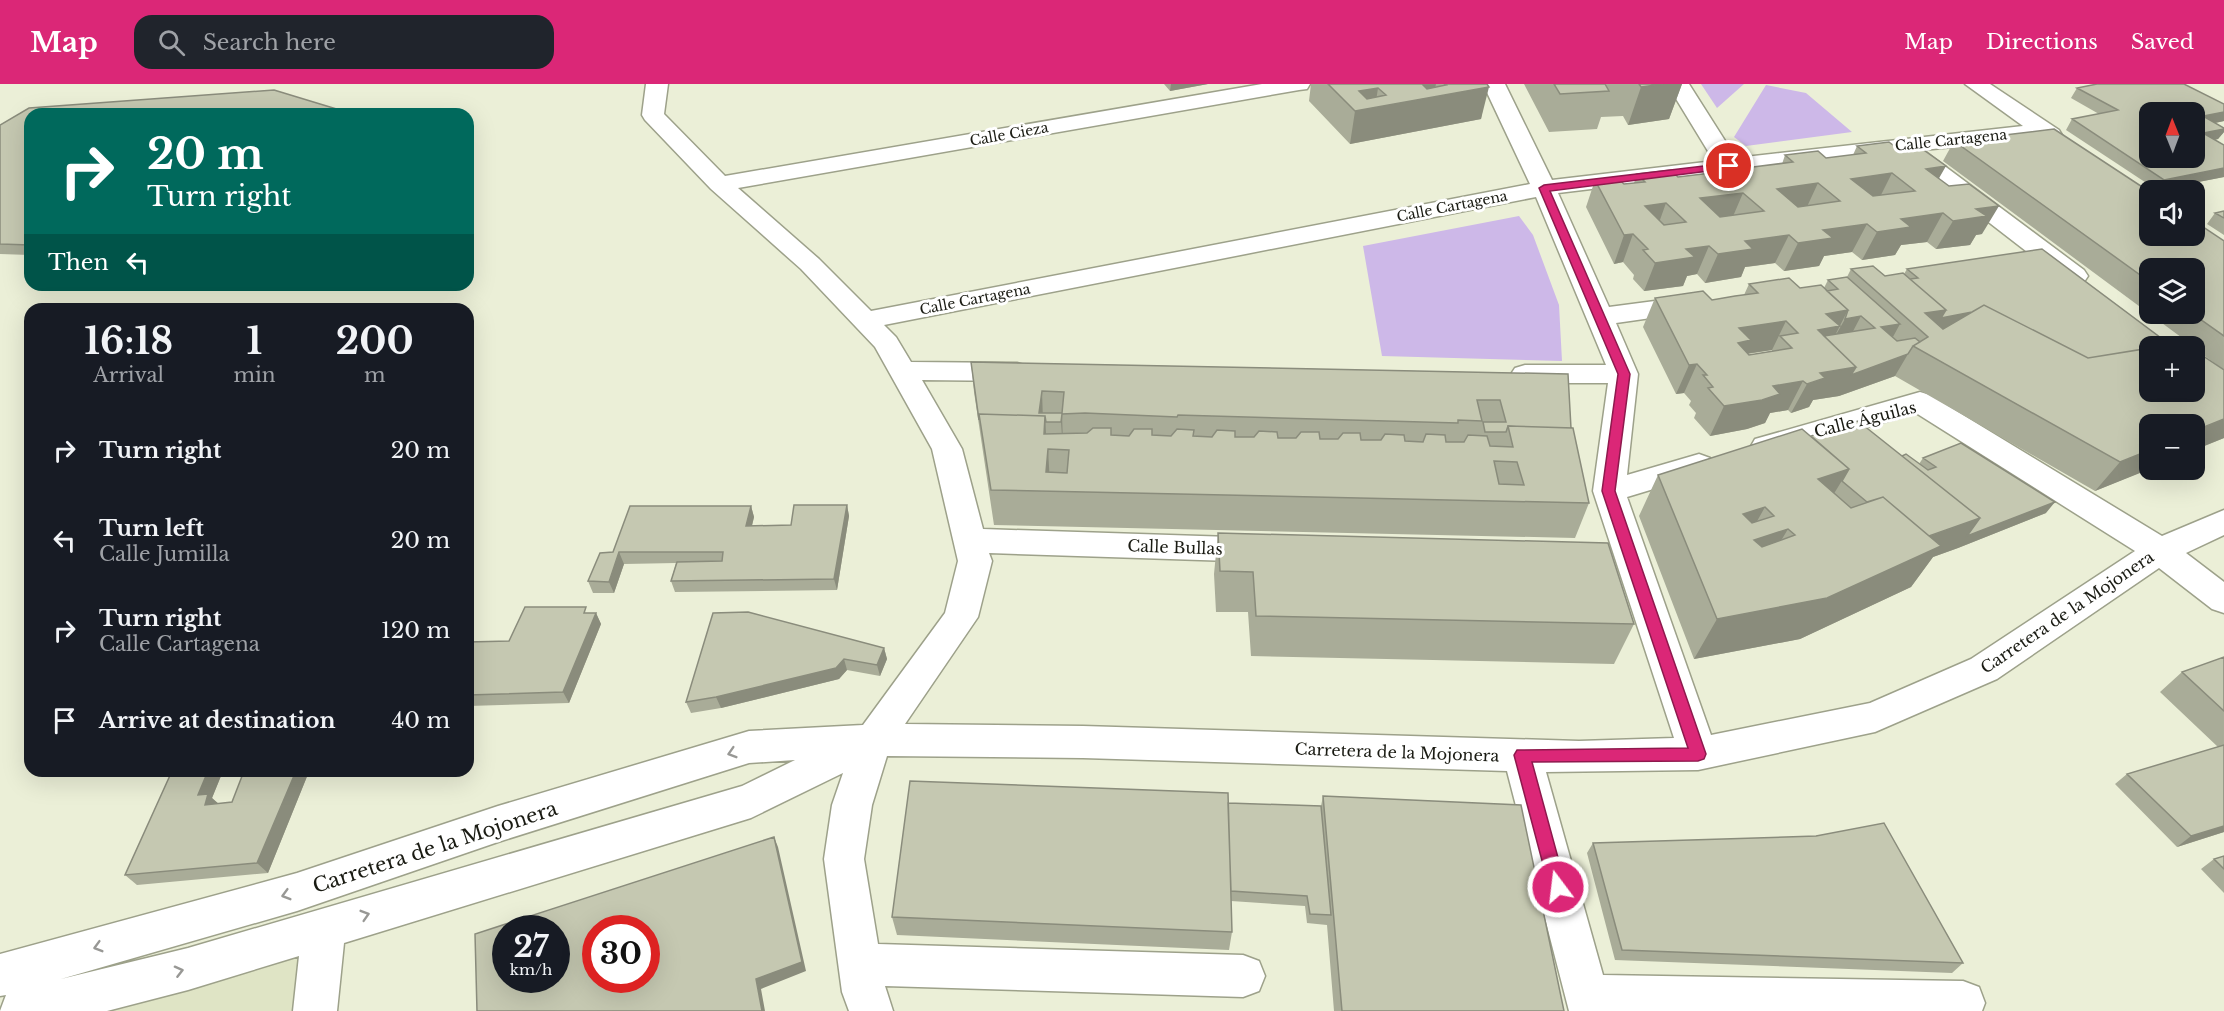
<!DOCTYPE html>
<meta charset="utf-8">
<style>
:root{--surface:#171b24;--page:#20242c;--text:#f1f3f6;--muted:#9ea1a6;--accent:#db2777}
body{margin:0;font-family:"Libre Baskerville",serif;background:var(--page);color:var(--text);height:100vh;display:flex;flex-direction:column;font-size:22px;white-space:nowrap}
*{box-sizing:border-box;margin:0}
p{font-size:20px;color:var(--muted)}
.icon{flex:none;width:33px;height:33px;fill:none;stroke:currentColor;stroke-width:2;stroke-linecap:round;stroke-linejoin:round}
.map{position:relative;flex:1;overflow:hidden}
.details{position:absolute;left:24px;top:219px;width:450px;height:474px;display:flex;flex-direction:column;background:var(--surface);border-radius:18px;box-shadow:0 6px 24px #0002}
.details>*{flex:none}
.guide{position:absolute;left:24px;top:24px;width:450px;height:183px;border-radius:18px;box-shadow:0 6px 24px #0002;background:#00695c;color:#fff;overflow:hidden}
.needle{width:39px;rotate:359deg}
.tools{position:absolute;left:2139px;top:18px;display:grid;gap:12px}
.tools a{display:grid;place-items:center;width:66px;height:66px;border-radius:12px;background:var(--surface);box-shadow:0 6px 24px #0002;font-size:30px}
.speed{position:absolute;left:492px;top:831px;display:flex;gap:12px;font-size:30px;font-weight:700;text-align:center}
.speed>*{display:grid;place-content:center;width:78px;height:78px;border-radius:50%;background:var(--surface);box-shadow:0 6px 24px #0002;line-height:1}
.speed small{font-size:15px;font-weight:400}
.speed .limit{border:9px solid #d22;background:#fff;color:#111}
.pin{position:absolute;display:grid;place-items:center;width:51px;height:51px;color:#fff;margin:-26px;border:3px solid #fff;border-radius:50%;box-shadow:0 2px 6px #0007}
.me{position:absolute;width:66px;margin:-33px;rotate:345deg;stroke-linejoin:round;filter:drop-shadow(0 0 4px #0008)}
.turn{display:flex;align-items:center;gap:21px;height:126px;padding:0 24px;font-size:27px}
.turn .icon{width:78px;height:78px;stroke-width:2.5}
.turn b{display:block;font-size:42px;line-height:51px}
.then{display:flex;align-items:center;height:57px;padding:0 24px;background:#0003;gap:12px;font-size:22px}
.eta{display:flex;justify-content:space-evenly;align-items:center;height:102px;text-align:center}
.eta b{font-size:36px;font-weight:800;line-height:42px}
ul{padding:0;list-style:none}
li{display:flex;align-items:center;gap:18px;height:90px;padding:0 24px}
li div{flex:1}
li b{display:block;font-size:22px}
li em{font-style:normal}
header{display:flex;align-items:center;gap:36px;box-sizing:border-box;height:84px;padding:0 30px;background:var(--accent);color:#fff}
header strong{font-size:28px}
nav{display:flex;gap:33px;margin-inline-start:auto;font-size:21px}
.search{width:420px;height:54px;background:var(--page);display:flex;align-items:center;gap:15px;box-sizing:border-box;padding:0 21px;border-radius:18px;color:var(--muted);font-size:22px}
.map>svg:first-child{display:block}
.built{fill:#dfe4c5}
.green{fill:#cdb8e8}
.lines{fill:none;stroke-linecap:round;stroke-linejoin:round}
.minor-casing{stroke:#9da18a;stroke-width:3}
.minor{fill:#fff;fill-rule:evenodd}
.wall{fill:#a9ac98;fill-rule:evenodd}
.shaded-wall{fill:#8a8c7c}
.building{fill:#c5c8b1;stroke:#8a8c7c;stroke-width:1.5;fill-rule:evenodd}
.oneway{stroke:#989895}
.route{fill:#db2777;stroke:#8e194d;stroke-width:1.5}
.labels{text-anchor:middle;stroke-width:6;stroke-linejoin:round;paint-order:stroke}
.far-street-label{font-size:14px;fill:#1a1b13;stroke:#fff}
.street-label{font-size:16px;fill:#1a1b13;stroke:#fff}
.near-street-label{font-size:20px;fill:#1a1b13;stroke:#fff}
</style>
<header>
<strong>Map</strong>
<div class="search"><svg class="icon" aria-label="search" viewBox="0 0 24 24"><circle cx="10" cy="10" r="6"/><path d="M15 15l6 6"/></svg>Search here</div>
<nav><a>Map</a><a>Directions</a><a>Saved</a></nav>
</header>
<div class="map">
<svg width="2224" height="927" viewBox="0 0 2224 927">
<rect width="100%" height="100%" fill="#ebefd7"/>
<!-- built -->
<path class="built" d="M324 843 315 927H20Z"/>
<!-- green -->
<path class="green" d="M1701 0H1744L1717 24Z
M1766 1 1806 9 1852 48 1746 62 1734 53Z
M1519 132 1533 151 1559 221 1562 277 1382 272 1363 162Z"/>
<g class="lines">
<!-- minor casing -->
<g class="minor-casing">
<path id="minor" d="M646 0H668L664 30 725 92 1262 0H1310L1307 5 1299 6 738 104 819 175 871 227 1530 100 1483 0H1505L1552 96 1714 77 1667 0H1689L1736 74 2023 42 1965 0H1990L2059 46 2062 51 2059 56 2051 58 2041 54 1923 66 2084 186 2088 192 2084 198 2075 200 2066 198 1898 68 1558 109 1609 223 1693 212 1702 214 1706 220 1702 226 1693 228 1616 239 1638 290 1627 391 1699 370 1710 374 1714 381 1710 388 1627 413 1711 651 1870 619 1971 575 2135 467 1916 329 1766 372 1755 369 1751 362 1755 355 1920 308 1930 311 2162 452 2224 426V451L2186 469 2224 498V529L2212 525 2159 484 1997 595 1875 648 1698 686 1546 688 1603 891 1963 897 1979 903 1985 919 1982 927H1569L1507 687 1083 674 887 672 872 721 864 775 878 860 1243 871 1259 877 1265 892 1259 907 1243 913 885 902 893 927H849L842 908 824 775 832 721 843 689 751 734 344 859 337 927H293L299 872 188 906 107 927H0L6 911 0 912V870L297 789 498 722 749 647 863 641 945 529 958 477 932 365 875 263 801 185 711 105 645 36 642 31ZM1536 113 1606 281H1525L1515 284 1511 290 1515 296 1525 299H1608L1593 407 1674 654 1579 657 1083 642 905 640 978 533 992 477 989 469 1262 478 1274 475 1279 466 1274 457 1262 454 983 445 962 365 922 296 1017 297 1027 294 1031 288 1027 282 1017 279 911 278 896 253 884 241ZM795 676 742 702 188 864 61 895 297 827 498 758 749 679Z"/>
</g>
<!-- minor -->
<use href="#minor" class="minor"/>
</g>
<!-- wall -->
<path class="wall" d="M1164 0H1208L1170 7Z
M1311 0H1487L1481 35 1350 60 1309 17Z
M1524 0H1682L1669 35 1628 41 1623 32 1601 33 1597 45 1549 48Z
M2077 4 2224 20V37L2215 39 2224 44V48L2218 55 2215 56 2224 61V93L2157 106 2066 46 2072 35 2099 30 2071 14Z
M30 30V171L0 170V41Z
M1954 57 2224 157V286L2194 264V262H2193L1943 77ZM2150 184 2194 230H2150Z
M1857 62 1939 95 1982 150 1976 151 1970 161 1936 165 1927 158 1901 161 1895 171 1862 176 1852 168 1824 172 1819 182 1784 187 1775 179 1754 182 1745 183 1741 193 1705 199 1697 190 1687 192 1683 202 1644 207 1633 195 1634 191 1623 178 1614 180 1586 123 1595 96 1624 100 1634 99 1637 90 1678 93 1709 89 1712 81 1753 83 1782 80 1785 71 1826 74 1853 71Z
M2224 127V151L2207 140 2215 129Z
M1851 185 1885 192 1904 190 1907 185 2169 260 2224 286V354L2095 407 1895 292 1839 312 1813 316 1809 323 1791 329 1788 326 1770 329 1765 339 1747 345 1710 352 1694 334 1696 329 1689 321 1691 317 1684 309 1676 310 1643 243 1655 214 1712 216 1744 211 1749 200 1800 204H1824L1828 196 1847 193ZM1772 266V267L1749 271 1748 270Z
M971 278 1568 290 1571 344 1589 419 1575 454 994 441 974 308Z
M1811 352 1902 372 1919 380 1923 374 2046 429 1958 464 1933 473 1911 503 1800 555 1694 575 1639 432 1658 391Z
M847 421 849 432 837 506 675 508 671 497 676 479 624 480 614 509H593L588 497 613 468 751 422 754 433 752 442 791 441Z
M1218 449 1634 540 1614 580 1251 572 1248 528H1216L1214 490Z
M596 529 601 540 569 619 468 622V558L509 557Z
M884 564 887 575 880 592 847 586 839 595 721 624 691 629 686 618Z
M2224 573V748L2177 763 2115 700 2127 690 2218 663 2160 608 2182 588Z
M172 687H223L212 714 218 720 232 718 308 690 268 789 137 801 125 791Z
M1323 712 1564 927H1334L1327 841 1307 839 1305 822 1231 817 1232 848 1229 866 897 851 892 833 1228 719 1321 722Z
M1593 759 1963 879 1952 889 1615 876 1587 769Z
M2224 772V809L2201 785 2214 775Z"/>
<!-- shaded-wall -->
<path class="shaded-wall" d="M1171 0H1208L1170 7Z
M1418 0H1436L1433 13 1489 3 1481 35 1350 60 1355 27 1359 7 1378 4 1375 24Z
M1663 0H1682L1669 35 1628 41 1641 3Z
M2224 28V37L2196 43 2203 32Z
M2224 45V48L2218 55 2195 59 2203 49Z
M1946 82 1930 110 1926 85Z
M2224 84V93L2157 106 2164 96Z
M1892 89 1878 117 1851 95Z
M1818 99 1805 127 1764 133 1777 105Z
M1743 109 1731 137 1689 142 1700 114Z
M1666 119 1656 147 1645 122Z
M1999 122 1982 150 1976 151 1970 161 1936 165 1953 137 1976 125Z
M1943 129 1927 158 1901 161 1895 171 1862 176 1877 148 1901 135Z
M1867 140 1852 168 1824 172 1819 182 1784 187 1798 159 1823 146Z
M1633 150 1623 178 1614 180 1624 151Z
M1789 151 1775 179 1745 183 1741 193 1705 199 1718 170 1745 157Z
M1709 162 1697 190 1687 192 1683 202 1644 207 1655 179 1686 165Z
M1848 226 1827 267 1814 254 1826 230Z
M1946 226H1981L1928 253 1925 229Z
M1861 232 1850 253 1833 256 1845 235Z
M1786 237 1772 266 1744 270 1724 288 1739 244Z
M1900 240 1888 262 1881 243Z
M1908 270 1895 292 1839 312 1813 316 1809 323 1791 329 1807 300 1820 289Z
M1697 280 1684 309 1676 310 1689 281Z
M1803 297 1788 326 1770 329 1765 339 1747 345 1710 352 1724 322 1773 302Z
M1042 307 1043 337 1039 329Z
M1062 330 1063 359V367L1061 338Z
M1045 332 1047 367 1044 350Z
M2224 335V354L2194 366V347Z
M1048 365 1050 400 1046 388Z
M2150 366V385L2095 407 2120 378Z
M1849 385 1824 426 1818 395Z
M2055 418 2046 429 1958 464 1933 473 1911 503 1800 555 1694 575 1717 535 1913 458 1980 434Z
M847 421 849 432 837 506 834 495Z
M751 422 754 433 749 453 746 442Z
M1765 423 1742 464 1743 430Z
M1788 445 1764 485 1754 456Z
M619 468 624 480 614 509 609 498Z
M596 529 601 540 569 619 563 608Z
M884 564 887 575 880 592 877 581Z
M844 575 847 586 839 595 721 624 716 613Z
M208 687H223L212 714 219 720 205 721 198 711Z
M296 687H305L308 690 268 789 257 779Z
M2224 742V748L2177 763 2191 752Z
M774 753 778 763 806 887 761 905 765 927H762L756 895Z"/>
<!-- building -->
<path class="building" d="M1328 0H1422L1427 5 1446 1 1444 0H1487L1489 3 1355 27ZM1378 4 1386 11 1367 15 1359 7Z
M1554 0H1605L1609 7 1560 10Z
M1639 0H1663L1641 3Z
M2097 0H2184L2224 20V28L2203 32 2224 44V45L2203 49 2224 61V84L2164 96 2072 35 2118 26 2077 4ZM2150 28H2194V74H2150Z
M274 6 353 30H30V161L0 160V41L29 24Z
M2054 45 2150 108V152H2194V137L2224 157V252L2193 230H2194V184H2150V198L1954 57Z
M1889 58 1898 65 1918 62 1946 82 1926 85 1949 102 1969 100 1999 122 1976 125 1987 132 1953 137 1943 129 1901 135 1911 143 1877 148 1867 140 1823 146 1833 154 1798 159 1789 151 1745 157 1753 165 1718 170 1709 162 1686 165 1695 173 1655 179 1643 166 1648 165 1633 150 1624 151 1595 96 1616 93 1624 100 1645 98 1637 90 1671 86 1678 93 1720 88 1712 81 1745 77 1753 83 1793 78 1785 71 1818 67 1826 74 1866 69 1857 62ZM1892 89 1915 107 1873 112 1851 95ZM1818 99 1840 117 1798 123 1777 105ZM1743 109 1764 127 1720 133 1700 114ZM1666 119 1686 138 1664 141 1645 122Z
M2224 127V134L2215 129Z
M2042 165 2169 260 2150 262V264L2088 274 1984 221 1972 228 1941 234 1946 226 1910 195 1918 194 1907 185Z
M1873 182 1885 192 1903 189 1946 226 1925 229 1943 245 1984 221 2088 274 2150 264V308H2194V266L2224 286V335L2194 347V340H2150V366L2120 378 1913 262 1928 253 1851 185Z
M1847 193 1900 240 1881 243 1897 257 1915 254 1920 258 1913 262 1908 270 1851 291 1856 283 1824 252 1875 244 1861 232 1845 235 1848 226 1827 207 1838 205 1828 196Z
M1789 194 1800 204 1821 201 1848 226 1826 230 1840 242 1818 246 1856 283 1820 289 1825 294 1807 300 1803 297 1773 302 1780 310 1762 316 1724 322 1708 304 1713 303 1703 291H1707L1697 280 1689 281 1655 214 1703 207 1712 216 1735 212 1758 209 1749 200ZM1786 237 1798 249 1780 252 1792 264 1749 271 1738 259 1751 256 1739 244Z
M2182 258 2189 262H2156Z
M971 278 1568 290 1571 344 1508 342 1506 348H1485L1483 338H1506L1500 316H1477L1482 337 1458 336V339L1178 331 1177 333 1085 329 1062 330 1061 338H1046L1045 332 979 330V336ZM1042 307 1064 308 1062 329H1039Z
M979 330 1045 332 1044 350 1087 349 1093 344H1111V351L1129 352 1134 345H1152V351L1171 352 1177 345 1194 346 1193 352 1212 353 1217 346 1235 347V353H1254L1259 347 1277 348 1278 354H1296L1301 348H1319L1320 355H1338L1343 349H1360L1361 356H1381L1385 350 1404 351 1405 357 1423 358 1426 350 1445 351 1446 358H1464L1468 351 1487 352 1490 362 1513 363 1508 342 1573 344 1589 419 991 406ZM1048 365 1069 366 1067 389 1046 388ZM1494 377 1517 378 1524 401 1499 400Z
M1858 337 1980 434 1929 452 1883 413 1867 418 1842 397 1849 385 1811 352Z
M1802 345 1849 385 1818 395 1851 424 1883 413 1941 462 1827 514 1717 535 1658 391ZM1765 423 1774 432 1752 439 1743 430ZM1788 445 1795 451 1762 463 1754 456Z
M1961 359 2055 418 1967 452 1980 434 1902 372 1906 370 1928 386 1936 383 1923 374Z
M794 421H847L834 495 671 497 677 478 722 477 723 468H619L609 498 588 497 600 469 613 468 630 422H751L746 442 791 441Z
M1218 449 1608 459 1634 540 1256 532 1253 488 1220 487Z
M525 523H586L584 529H596L563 608 468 611V558L509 557Z
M748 528 884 564 877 581 844 575 836 584 716 613 686 618 713 529Z
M2224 573V627L2182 588Z
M2224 661V742L2191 752 2127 690Z
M172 687H208L198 711 208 710 205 721 232 718 244 687H296L257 779 125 791Z
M910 697 1228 709 1232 848 892 833Z
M1323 712 1521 721 1564 927H1342Z
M1228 719 1321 722 1331 831 1310 830 1307 812 1231 807Z
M1884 739 1963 879 1622 866 1593 759 1816 752Z
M774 753 802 878 756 895 762 927H477L475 850ZM506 844H556V896H506ZM596 844H646V896H596Z
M2224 772V785L2214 775Z"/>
<!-- one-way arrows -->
<defs><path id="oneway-chevron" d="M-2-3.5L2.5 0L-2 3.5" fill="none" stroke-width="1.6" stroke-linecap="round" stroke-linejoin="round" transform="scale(1.5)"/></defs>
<g class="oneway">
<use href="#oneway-chevron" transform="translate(732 669) rotate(163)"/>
<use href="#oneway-chevron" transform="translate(286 811) rotate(164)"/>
<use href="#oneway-chevron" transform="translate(365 831) rotate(-17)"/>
<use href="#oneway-chevron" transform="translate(98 863) rotate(164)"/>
<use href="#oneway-chevron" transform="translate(179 887) rotate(-14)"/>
</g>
<!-- route -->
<path class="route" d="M1729 79 1732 80V84L1550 107 1630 290 1615 407 1706 670 1704 675 1698 677 1532 678 1566 803 1564 809 1558 811 1552 809 1549 803 1514 671 1517 666 1688 664 1602 407 1618 290 1539 104 1544 101Z"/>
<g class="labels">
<!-- far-street labels -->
<g class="far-street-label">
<text transform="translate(1009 50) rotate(-10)" y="5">Calle Cieza</text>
<text transform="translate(1951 56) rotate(-6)" y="5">Calle Cartagena</text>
<text transform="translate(1452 122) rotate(-11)" y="5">Calle Cartagena</text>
<text transform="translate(975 215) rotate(-11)" y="5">Calle Cartagena</text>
</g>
<!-- street labels -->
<g class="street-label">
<text transform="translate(1865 335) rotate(-14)" y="6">Calle Águilas</text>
<text transform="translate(1175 463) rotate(2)" y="6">Calle Bullas</text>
<text transform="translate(2067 528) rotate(-34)" y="6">Carretera de la Mojonera</text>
<text transform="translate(1397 668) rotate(2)" y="6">Carretera de la Mojonera</text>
</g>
<!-- near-street labels -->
<g class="near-street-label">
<text transform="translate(435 763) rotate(-18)" y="7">Carretera de la Mojonera</text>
</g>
</g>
</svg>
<div class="tools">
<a><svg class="needle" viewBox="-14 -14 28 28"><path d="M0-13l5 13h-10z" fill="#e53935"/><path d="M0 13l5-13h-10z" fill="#9ea1a6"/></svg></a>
<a><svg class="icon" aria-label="sound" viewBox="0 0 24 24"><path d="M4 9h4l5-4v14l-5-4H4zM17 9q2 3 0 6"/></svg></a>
<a><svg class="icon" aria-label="layers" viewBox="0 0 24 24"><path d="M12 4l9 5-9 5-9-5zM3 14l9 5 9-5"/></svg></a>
<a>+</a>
<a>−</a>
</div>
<div class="speed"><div>27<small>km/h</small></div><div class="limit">30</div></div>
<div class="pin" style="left:1729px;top:82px;background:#d93025"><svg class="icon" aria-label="arrive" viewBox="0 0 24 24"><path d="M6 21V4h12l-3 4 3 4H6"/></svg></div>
<svg class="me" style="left:1558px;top:803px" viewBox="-20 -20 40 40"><circle r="17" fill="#db2777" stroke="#fff" stroke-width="3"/><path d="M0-11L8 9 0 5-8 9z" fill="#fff"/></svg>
<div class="guide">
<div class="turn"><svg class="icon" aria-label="right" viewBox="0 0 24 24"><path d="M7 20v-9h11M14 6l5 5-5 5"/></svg><div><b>20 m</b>Turn right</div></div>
<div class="then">Then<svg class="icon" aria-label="left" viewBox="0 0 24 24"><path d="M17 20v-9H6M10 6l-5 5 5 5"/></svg></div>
</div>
<section class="details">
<div class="eta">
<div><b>16:18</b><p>Arrival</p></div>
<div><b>1</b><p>min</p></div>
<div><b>200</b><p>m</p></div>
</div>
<ul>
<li><svg class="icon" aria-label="right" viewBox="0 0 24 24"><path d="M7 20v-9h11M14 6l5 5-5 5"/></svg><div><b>Turn right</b></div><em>20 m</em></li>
<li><svg class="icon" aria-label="left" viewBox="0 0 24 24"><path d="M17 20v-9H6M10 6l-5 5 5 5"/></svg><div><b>Turn left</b><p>Calle Jumilla</p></div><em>20 m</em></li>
<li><svg class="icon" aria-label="right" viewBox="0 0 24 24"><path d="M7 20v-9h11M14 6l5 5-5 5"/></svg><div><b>Turn right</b><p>Calle Cartagena</p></div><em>120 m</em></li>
<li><svg class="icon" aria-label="arrive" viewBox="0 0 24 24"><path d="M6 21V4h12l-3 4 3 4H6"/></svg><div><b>Arrive at destination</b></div><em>40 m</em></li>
</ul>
</section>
</div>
